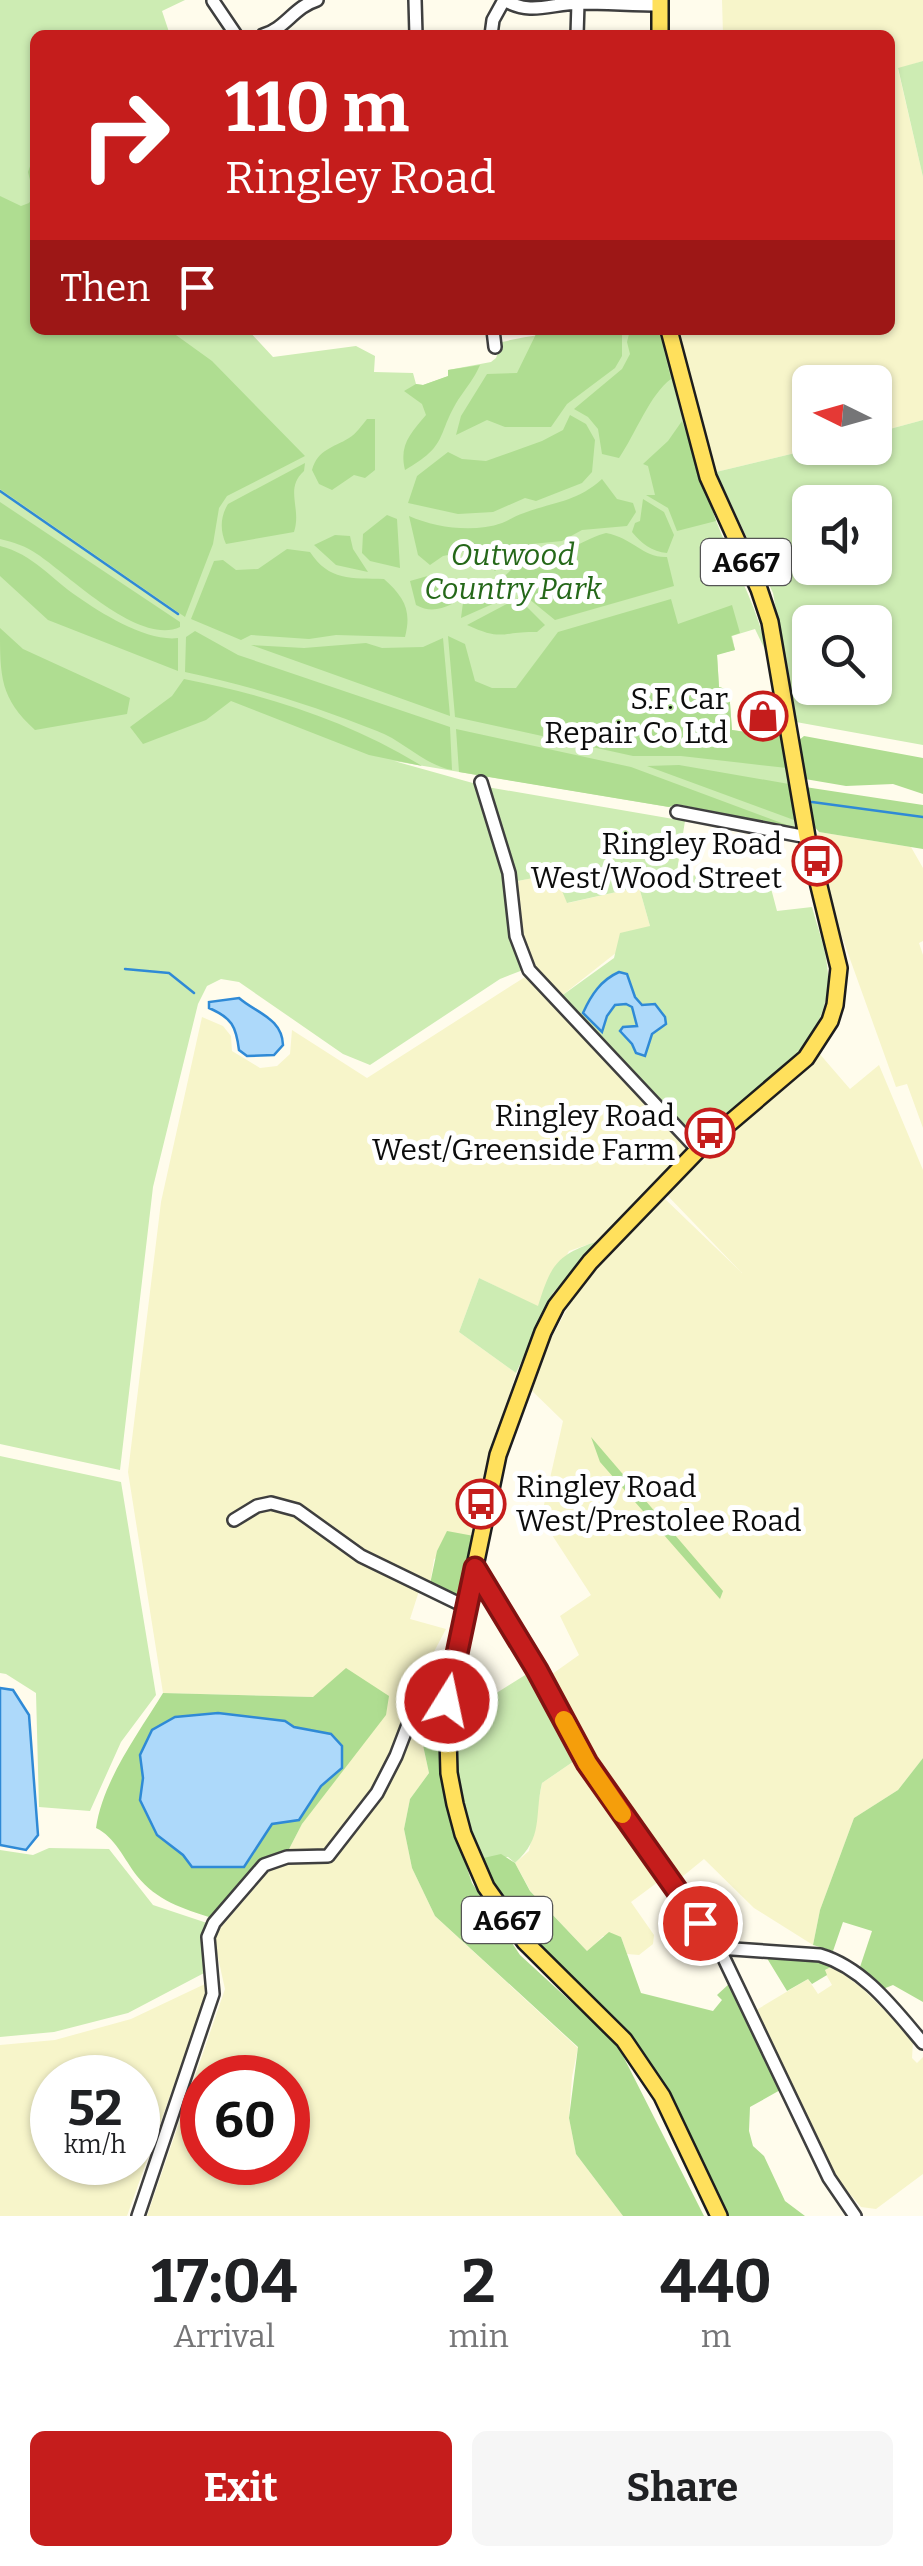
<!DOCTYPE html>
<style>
:root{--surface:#fff;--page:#f6f6f6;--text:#202124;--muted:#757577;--accent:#c51d1c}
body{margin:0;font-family:Bitter,serif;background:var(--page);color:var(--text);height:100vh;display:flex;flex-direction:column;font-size:38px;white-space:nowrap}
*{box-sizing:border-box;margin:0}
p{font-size:32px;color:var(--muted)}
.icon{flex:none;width:55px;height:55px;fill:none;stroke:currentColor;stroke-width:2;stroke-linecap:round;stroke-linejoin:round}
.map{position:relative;height:2216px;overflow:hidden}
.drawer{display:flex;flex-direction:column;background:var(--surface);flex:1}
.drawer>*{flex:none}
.top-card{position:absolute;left:30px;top:30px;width:865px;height:305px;border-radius:15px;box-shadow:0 2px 8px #0004;background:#c51d1c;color:#fff;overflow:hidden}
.needle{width:65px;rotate:275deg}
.fabs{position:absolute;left:792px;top:365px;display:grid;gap:20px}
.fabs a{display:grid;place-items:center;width:100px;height:100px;border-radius:15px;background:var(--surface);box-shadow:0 2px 8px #0004;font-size:50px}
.speed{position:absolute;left:30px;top:2055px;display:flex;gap:20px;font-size:50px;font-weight:700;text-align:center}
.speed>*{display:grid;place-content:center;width:130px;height:130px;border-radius:50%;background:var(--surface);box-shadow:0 2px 8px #0004;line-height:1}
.speed small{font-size:25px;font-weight:400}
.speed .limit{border:15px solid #d22;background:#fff;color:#111}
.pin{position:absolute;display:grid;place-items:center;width:85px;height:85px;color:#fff;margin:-42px;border:5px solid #fff;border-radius:50%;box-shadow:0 2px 10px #0007}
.me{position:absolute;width:110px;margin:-55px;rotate:10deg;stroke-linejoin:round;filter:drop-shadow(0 0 8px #0008)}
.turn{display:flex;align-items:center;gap:35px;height:210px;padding:0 30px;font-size:45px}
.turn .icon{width:130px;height:130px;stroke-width:2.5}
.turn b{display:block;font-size:70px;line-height:85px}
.then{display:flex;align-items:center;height:95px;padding:0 30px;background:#0003;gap:20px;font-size:38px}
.eta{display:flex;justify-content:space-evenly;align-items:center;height:170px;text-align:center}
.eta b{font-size:60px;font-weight:700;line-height:70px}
.action{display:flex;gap:20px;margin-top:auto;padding:20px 30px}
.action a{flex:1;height:115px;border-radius:15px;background:var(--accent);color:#fff;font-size:40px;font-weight:700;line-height:115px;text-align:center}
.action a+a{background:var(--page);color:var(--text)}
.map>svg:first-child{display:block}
.farmland{fill:#f7f5ca;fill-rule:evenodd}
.green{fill:#cdecb3;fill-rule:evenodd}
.forest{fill:#afdd91;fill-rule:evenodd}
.water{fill:#add9fa;stroke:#2f8ad6;stroke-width:2.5}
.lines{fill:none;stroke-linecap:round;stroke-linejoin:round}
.stream{stroke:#2f8ad6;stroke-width:2.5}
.minor-casing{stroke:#3f3f3f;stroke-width:16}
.major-casing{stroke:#1d1d1d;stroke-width:20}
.minor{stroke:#fff;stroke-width:11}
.major{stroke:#ffe05c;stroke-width:15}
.route-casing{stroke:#801312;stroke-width:25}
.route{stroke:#c51d1c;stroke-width:18}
.slow{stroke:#f59e0b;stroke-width:18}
.labels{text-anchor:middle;stroke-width:10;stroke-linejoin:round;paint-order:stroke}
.shield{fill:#fff;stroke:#555;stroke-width:2.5}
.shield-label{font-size:28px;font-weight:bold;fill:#0c0c0c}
.park-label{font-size:30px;font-style:italic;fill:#256819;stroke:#fff}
.poi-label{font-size:30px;fill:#0c0c0c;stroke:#fff;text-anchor:end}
</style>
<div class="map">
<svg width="923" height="2216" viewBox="0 0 923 2216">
<rect width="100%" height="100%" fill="#fffcec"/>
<!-- farmland -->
<path class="farmland" d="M722 0H923V61L898 69 923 177V420L875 433V382H810V448H816L716 472 674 330H890V35H723Z
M819 832 911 847 923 868V941L919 943 923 955V1128L907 1084 896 1087 827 895 814 837Z
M555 874 568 903 639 887 650 926 560 997 690 1148 598 1241 569 1251 538 1307 479 1278 459 1332 516 1373 487 1469 474 1536 434 1559 430 1584 363 1551 310 1511 309 1522 347 1553 419 1591 410 1619 446 1629 419 1680 388 1761 367 1797 325 1850 287 1853 302 1824 334 1779 313 1697 163 1693 128 1472 161 1202 202 1017 223 1026 231 1036 232 1051 260 1068 277 1066 290 1054 292 1030 367 1078 525 977 512 941 506 883Z
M818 1052 850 1089 879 1065 923 1170V1758L898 1790 854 1818 820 1910 813 1945 754 1908 704 1859 677 1881 592 1755 548 1677 579 1655 560 1616 591 1595 541 1518 563 1421 526 1385 581 1283 663 1197 742 1273 666 1194Z
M416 1713 429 1773 410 1799 404 1829 412 1868 435 1916 578 2048 572 2077 569 2118 576 2154 623 2216H147L225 1989 215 1944 217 1932 269 1871 286 1864 328 1861 388 1785 399 1763ZM202 2078H288V2162H202Z
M577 1759 662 1879 631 1902 654 1935 653 1944 639 1955 627 1954 621 1937 603 1936 588 1952 531 1892 515 1863 529 1851 542 1783Z
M833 1966 863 1989 899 2025 913 2042 912 2058 917 2063 923 2057V2174L876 2209 861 2207 830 2171 753 2012 808 1979 818 1994 832 1985 824 1971Z
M207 1983 206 1995 127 2216H0V2045L55 2040 131 2019ZM52 2078H138V2162H52Z"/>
<!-- green -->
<path class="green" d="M0 0H185L162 11 170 35H35V330H248L273 357 356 346 375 356 374 372 413 373 416 384 423 385 449 376 448 370 491 362 496 358 502 342C555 329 607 330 662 330 674 394 691 457 715 518 733 565 758 606 768 656L755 629 732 636 735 650 717 654 719 687 729 690 732 730 760 734 781 731 795 828 677 804 669 807 394 761 487 787 685 821 676 877 724 873 768 877 777 911 812 907C818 929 827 952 828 975 831 1049 747 1100 696 1144L560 997 614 958 620 933 650 926 639 887 567 903 555 874 507 883 512 941 523 970 500 979 370 1065 343 1054 239 982 221 979 207 986 198 1004 153 1187 120 1470 0 1444Z
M923 61V177L898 68Z
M923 420V745L796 722 773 593 716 472 816 448H875V433ZM810 502H875V568H810ZM810 622H875V688H810Z
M598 1241 553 1293 516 1373 459 1332 479 1278 538 1306C551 1265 556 1255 598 1241Z
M0 1456 121 1482 156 1695 121 1742 90 1811 39 1807 36 1693 6 1674 0 1673Z
M465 1652 490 1697 530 1672 577 1759 542 1783C534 1817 544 1837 515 1863L508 1857 479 1859C457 1789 445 1722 465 1652Z
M49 1848 109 1849 153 1905 207 1923 202 1941 206 1972 128 2013 54 2032 0 2037V1850L33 1855Z"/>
<!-- forest -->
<path class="forest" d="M35 152V330H169L212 361 305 456 227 496 219 508 213 544 185 617 0 489V196L21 206 29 203 34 196 28 172Z
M565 330H622V356L615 368 567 404 551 427H505L487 420 456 435 461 416 487 374 517 373 536 334Z
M630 330H659L671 379C650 394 635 435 619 458L602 454 598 429 588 417 574 409 622 369 630 354 627 342Z
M480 365C474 379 466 388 458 400 436 436 449 445 405 470 399 445 410 434 426 415L422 404 404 391 416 384 423 385 448 376V370Z
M570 415 586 424 595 440 592 472 582 483 536 501 525 498 493 512 458 514 408 503 417 476 448 452 462 459 486 461 542 441 563 430Z
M367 419H375V470L365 478 354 475 332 490 319 484 312 470C318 449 333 448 349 438 356 434 362 425 367 419Z
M682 421 716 521 677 531 668 508 646 495H655L648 466 643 464 668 441Z
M305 463 304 471C284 489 302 508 294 532L226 544C220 531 220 517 228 504Z
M602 479 617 499 633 503 636 512 627 526 582 530 562 541 532 544 512 554 495 571 473 550 443 556 430 565 418 555 409 516C436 528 474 533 502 523 510 520 516 515 524 513 553 502 577 502 602 479Z
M643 499 664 512 674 535 667 553C652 552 641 543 632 532L635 523 640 521Z
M0 502 180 622V627C139 646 69 575 37 554 26 546 13 542 0 539Z
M387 515 397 519 400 568 370 561 362 553 363 534Z
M606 533C633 538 643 558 667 557L674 586 555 620 503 578C524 555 534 561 561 552 577 547 587 538 606 533Z
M335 535 350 536 353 549 368 572 336 565 314 545Z
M0 546C33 554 51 579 78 597 102 614 148 642 178 638V671L48 620 0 576Z
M287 549 310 552C329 581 351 578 384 579 404 597 412 610 405 637L336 635 309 639 251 635 241 640 191 619 214 561 223 560 236 570 258 569Z
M431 575 434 581 445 582 453 593 452 604C439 610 429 612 416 605L410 581Z
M496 580 515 594 461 618 464 595 459 584 477 585Z
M518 598 545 625 537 632C501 631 504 642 467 625Z
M671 599 678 624 732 605 740 633 731 636 735 650 717 655 719 687 729 690 732 730 760 734 781 731 787 768 681 756H633L455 717 448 636 465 644 475 681 492 688H516L558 632Z
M0 628 23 649 130 698 127 714 35 730C0 698 0 677 0 628Z
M195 631 238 655 450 727 452 770C424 765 404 741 377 731 314 706 251 686 185 672L186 637Z
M443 638 450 716 251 645 304 648 366 643 382 648 423 647Z
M184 679C267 695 349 721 422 766L369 755 231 701 206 720 143 744 130 727 172 696Z
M456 729 631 767 795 828 677 804 669 807 459 772Z
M804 736 923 758V794L893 784 846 786 805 779 798 741Z
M679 765 789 784 794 820 647 766Z
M805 787 923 805V849L819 832 811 823Z
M591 1437 723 1591 720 1599 600 1462Z
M447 1531 474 1536 462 1600 430 1584 437 1551Z
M346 1668 389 1696 386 1715 302 1824 287 1853 261 1861 212 1918C183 1909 156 1900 137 1876 124 1859 115 1837 96 1828 103 1780 138 1734 163 1693L313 1697ZM218 1713 285 1721 294 1727 331 1734 342 1767 321 1786 299 1820 272 1824 244 1867H193L183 1855 157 1835 140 1801 143 1778 140 1756 152 1730 175 1717Z
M423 1693 439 1704 440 1759 454 1829 472 1883 520 1955 617 2044 704 2216H623L576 2154 569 2118 578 2047 435 1916 412 1868 404 1829 410 1799 429 1773 416 1713Z
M923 1758V2002L893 1985 883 1989 860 1967 872 1931 843 1922 833 1951 813 1945 820 1910 854 1818 898 1790Z
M501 1854 515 1863 530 1891 587 1951 609 1932 621 1937 641 1993 713 2011 722 2000 717 1995 730 1983 782 2089 750 2107 749 2131 753 2146 764 2156 785 2201 805 2216H728C697 2150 668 2077 618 2022 601 2003 579 1987 561 1970 528 1938 498 1900 479 1859Z
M765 1955 811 1959 833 1966 825 1970 827 1975 812 1984 808 1979 787 1991Z"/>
<!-- water -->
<path class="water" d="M619 972 627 974 635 997 642 1005 655 1004 665 1017 666 1024 652 1034 645 1056 636 1053 632 1044 620 1031 623 1027 637 1026 632 1007 626 1004 615 1005 607 1016 602 1032 583 1013C591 995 601 980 619 972Z
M239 998C256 1013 282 1018 283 1045L274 1055 247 1056 239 1050C236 1026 232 1018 209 1008V1002Z
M0 1688 13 1690 29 1715 38 1835 26 1850 0 1845Z
M218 1713 285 1721 294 1727 331 1734 342 1746V1768L321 1786 299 1820 272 1824 244 1867H192L183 1855 157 1835 140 1800 143 1778 140 1755 152 1730 175 1717Z"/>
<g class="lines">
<!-- stream -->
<path class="stream" d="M0 491 178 614
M812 802 923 817
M125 969 169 973 194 993"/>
<!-- minor casing -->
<g class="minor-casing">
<path id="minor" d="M415 0 416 35
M504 0C532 16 551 3 581 3 607 3 634 5 660 5
M213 1 236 35
M263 35C285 29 294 7 317 0
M491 35 493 20 504 0
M577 35 578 3
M493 330 495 347
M481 782 509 873 516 936 529 970 698 1150
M677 812 807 837
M234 1520 257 1506 271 1503 297 1510 361 1556 466 1607
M475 1568 537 1670 587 1763 719 1948 829 2178 855 2216
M719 1948 820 1955C864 1968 894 2009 923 2043
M138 2216 213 1994 208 1937 214 1923 264 1865 287 1857 328 1856 377 1793 396 1756 424 1683 439 1671H451"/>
</g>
<!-- major casing -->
<g class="major-casing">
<path id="major" d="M660 35V0
M669 330 708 477 759 589 770 622 807 837 839 968 835 1005 830 1021 806 1058 698 1150 590 1262 556 1306 543 1332 498 1455 447 1701 449 1773 455 1804 463 1834 486 1887 525 1942 624 2040 662 2096 719 2216"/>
</g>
<!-- minor -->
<use href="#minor" class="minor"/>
<!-- major -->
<use href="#major" class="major"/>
</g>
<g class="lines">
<!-- route casing -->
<g class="route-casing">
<path id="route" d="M447 1701 475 1568 537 1670 587 1763 700 1923"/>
</g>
<!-- route -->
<use href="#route" class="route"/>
<!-- slow -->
<path class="slow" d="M564 1720 587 1763 622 1814"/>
</g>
<!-- icons -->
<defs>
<g id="shop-ring" transform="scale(2.5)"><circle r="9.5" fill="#fff" stroke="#c51d1c" stroke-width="1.5"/><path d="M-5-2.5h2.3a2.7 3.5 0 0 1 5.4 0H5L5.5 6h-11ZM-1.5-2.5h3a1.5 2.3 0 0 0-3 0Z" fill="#c51d1c"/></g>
<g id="bus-ring" transform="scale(2.5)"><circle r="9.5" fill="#fff" stroke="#c51d1c" stroke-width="1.5"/><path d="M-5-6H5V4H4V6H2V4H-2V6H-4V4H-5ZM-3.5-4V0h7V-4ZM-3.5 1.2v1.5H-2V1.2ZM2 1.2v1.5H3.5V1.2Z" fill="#c51d1c"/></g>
</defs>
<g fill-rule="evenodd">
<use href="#shop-ring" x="763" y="716"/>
<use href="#bus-ring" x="817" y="861"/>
<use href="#bus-ring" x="710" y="1133"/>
<use href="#bus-ring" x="481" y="1504"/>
</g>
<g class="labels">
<!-- shield labels -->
<g class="shield">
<rect x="701" y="539" width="90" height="46" rx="8"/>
<rect x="462" y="1897" width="90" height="46" rx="8"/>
</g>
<g class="shield-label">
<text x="746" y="572">A667</text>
<text x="507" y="1930">A667</text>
</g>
<!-- park labels -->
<g class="park-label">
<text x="513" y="565">Outwood<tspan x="513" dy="34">Country Park</tspan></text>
</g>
<!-- poi labels -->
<g class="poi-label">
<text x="728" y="709">S.F. Car<tspan x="728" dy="34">Repair Co Ltd</tspan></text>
<text x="782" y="854">Ringley Road<tspan x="782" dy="34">West/Wood Street</tspan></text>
<text x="675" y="1126">Ringley Road<tspan x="675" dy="34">West/Greenside Farm</tspan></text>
<text x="516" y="1497" text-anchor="start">Ringley Road<tspan x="516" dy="34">West/Prestolee Road</tspan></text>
</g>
</g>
</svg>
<div class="fabs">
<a><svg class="needle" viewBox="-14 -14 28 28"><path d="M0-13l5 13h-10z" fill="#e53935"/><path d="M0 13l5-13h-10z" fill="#757577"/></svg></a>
<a><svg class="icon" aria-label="sound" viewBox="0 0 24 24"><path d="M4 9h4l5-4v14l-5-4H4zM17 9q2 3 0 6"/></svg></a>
<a><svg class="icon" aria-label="search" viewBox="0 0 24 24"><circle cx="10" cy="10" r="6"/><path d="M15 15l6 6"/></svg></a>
</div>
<div class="speed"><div>52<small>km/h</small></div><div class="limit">60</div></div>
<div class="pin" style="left:700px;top:1923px;background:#d93025"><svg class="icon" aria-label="arrive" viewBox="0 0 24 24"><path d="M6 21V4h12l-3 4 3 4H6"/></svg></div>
<svg class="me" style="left:447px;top:1701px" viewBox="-20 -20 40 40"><circle r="17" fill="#c51d1c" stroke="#fff" stroke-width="3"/><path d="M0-11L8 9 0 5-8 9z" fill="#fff"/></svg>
<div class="top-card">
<div class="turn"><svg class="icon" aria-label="right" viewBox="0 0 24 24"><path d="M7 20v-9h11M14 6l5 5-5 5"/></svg><div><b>110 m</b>Ringley Road</div></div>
<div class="then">Then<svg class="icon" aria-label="arrive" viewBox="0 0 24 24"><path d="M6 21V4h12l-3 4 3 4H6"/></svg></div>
</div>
</div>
<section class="drawer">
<div class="eta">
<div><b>17:04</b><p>Arrival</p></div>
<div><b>2</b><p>min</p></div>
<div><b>440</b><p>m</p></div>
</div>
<div class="action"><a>Exit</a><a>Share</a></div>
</section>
